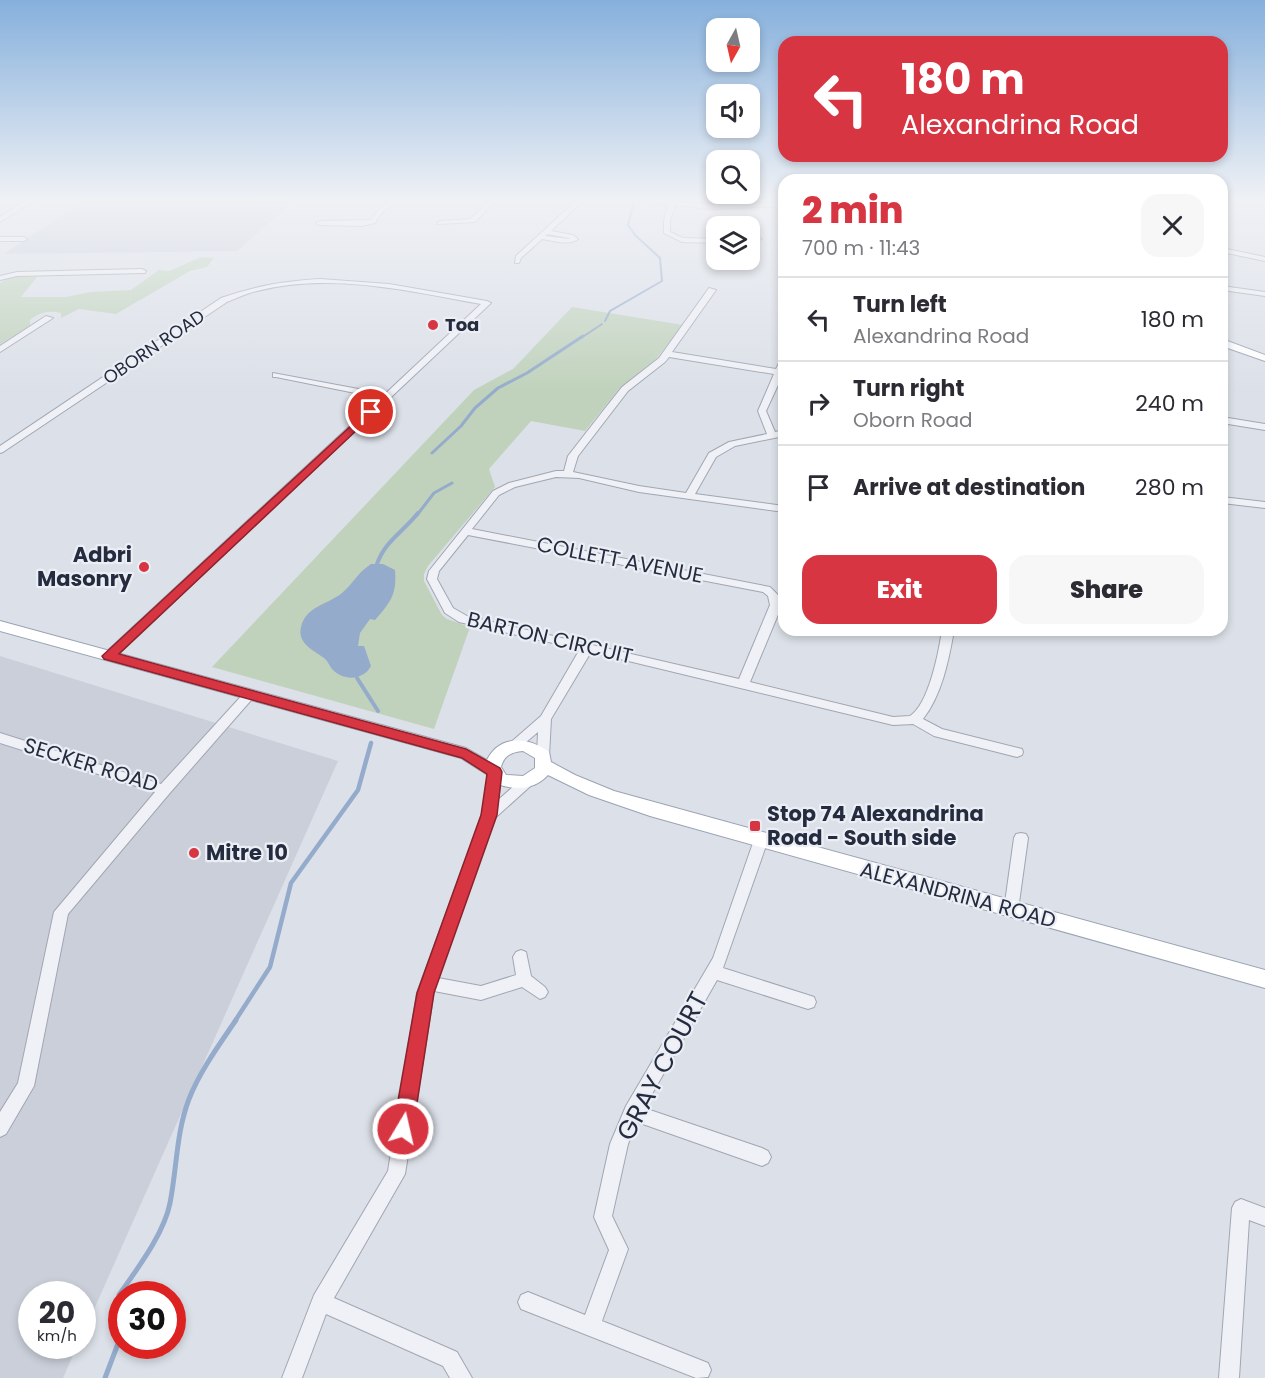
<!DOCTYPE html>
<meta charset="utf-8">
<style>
:root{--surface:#fff;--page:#f7f7f7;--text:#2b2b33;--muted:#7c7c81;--line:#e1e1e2;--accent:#d83543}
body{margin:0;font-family:Poppins,sans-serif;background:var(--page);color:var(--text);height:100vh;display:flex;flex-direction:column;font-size:22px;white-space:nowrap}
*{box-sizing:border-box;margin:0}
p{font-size:20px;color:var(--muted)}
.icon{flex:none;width:33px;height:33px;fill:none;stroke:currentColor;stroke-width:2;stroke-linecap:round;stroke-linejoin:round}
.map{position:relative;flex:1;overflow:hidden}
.drawer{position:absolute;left:778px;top:174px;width:450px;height:462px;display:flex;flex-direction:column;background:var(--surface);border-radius:18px;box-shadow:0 3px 9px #0003}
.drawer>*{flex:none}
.banner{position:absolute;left:778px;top:36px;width:450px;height:126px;border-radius:18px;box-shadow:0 3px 9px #0003;background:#d83543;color:#fff;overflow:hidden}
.needle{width:39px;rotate:188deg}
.tools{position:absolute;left:706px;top:18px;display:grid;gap:12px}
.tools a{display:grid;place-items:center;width:54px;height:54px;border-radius:12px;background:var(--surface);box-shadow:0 3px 9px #0003;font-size:30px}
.speed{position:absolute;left:18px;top:1281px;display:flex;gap:12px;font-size:30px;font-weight:700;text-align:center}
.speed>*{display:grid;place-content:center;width:78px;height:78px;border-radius:50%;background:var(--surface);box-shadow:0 3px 9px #0003;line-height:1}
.speed small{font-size:15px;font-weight:400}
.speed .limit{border:9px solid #d22;background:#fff;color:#111}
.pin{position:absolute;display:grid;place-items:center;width:51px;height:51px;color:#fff;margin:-26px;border:3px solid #fff;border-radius:50%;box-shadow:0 2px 6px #0007}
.me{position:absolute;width:66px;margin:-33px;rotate:9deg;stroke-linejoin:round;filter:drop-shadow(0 0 4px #0008)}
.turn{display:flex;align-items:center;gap:21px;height:126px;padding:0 24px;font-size:27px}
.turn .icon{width:78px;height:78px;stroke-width:2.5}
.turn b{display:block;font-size:42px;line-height:51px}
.round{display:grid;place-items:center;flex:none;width:63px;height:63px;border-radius:18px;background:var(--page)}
.headline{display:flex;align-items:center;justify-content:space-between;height:102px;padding:0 24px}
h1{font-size:36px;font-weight:800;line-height:45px;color:var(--accent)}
.cta{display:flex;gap:12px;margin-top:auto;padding:12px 24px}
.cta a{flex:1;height:69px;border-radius:18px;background:var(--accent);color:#fff;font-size:24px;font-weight:800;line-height:69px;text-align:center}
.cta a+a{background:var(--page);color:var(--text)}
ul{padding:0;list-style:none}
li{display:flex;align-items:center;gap:18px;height:84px;padding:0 24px;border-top:2px solid var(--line)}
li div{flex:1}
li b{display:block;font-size:22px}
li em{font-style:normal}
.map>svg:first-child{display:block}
.built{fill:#cacfda}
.green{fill:#c0d2bc}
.water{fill:#94abcb}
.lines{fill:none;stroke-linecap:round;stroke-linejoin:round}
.stream-far4{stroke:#94abcb;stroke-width:2}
.stream-far3{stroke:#94abcb;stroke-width:3}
.stream-far2{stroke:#94abcb;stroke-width:4}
.stream-far1{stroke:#94abcb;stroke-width:4.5}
.stream{stroke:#94abcb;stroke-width:5}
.minor-casing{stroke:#a1a6b2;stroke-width:2}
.major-casing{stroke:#9aa3b4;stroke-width:2}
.minor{fill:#eff1f6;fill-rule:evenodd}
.major{fill:#fff;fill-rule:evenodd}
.route{fill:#d83543;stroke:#8c222c;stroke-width:1.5}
.poi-dot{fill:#d83543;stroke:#ebeff5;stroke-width:2}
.labels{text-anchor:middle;stroke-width:4.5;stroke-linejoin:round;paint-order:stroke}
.far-poi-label{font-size:18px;font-weight:bold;fill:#252c3f;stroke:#ebeff5;text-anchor:start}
.far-street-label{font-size:18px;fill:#252c3f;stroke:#ebeff5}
.poi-label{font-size:21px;font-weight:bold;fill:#252c3f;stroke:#ebeff5;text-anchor:start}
.street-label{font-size:21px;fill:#252c3f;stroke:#ebeff5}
.near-street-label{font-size:26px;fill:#252c3f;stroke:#ebeff5}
</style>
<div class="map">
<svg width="1265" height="1378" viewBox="0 0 1265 1378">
<rect width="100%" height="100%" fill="#dce0e8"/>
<!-- built -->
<path class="built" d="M89 197H298L237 251 4 254Z
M0 656 338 761 83 1334 82 1294H32V1346H77L63 1378H0Z"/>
<!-- green -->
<path class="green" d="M201 257 214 258 207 267 190 271 116 314 79 309 61 318V313C49 310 40 312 30 320V326L0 344V283L10 277H37L21 297H66L90 292 131 290 159 270 169 271Z
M572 307 683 325 656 359 619 389 585 431 531 421 489 469 495 487 428 566 424 574V581L442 615 447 619 470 627 434 729 212 667 474 390 513 369Z"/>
<!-- water -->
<path class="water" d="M371 564H383L395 570C397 594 391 602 375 620L370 619 360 633 358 646H364L371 666C363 681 343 681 332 669 329 665 328 661 324 658 313 650 297 643 301 627 306 606 327 605 342 593 354 583 356 574 371 564Z"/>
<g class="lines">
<!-- stream-far4 -->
<path class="stream-far4" d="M605 321 610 311 662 281 660 258 635 235 628 225 634 201
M581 338 602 324"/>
<!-- stream-far3 -->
<path class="stream-far3" d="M432 453 461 426 475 408 498 388 527 373 583 336
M417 515 434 493 452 483"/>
<!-- stream-far2 -->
<path class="stream-far2" d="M377 564C385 541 403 532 418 513
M357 678 378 711"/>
<!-- stream-far1 -->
<path class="stream-far1" d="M235 1021 270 967 291 883 358 790 371 743"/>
<!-- stream -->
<path class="stream" d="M122 1323 119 1295C137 1269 164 1234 170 1203 177 1168 176 1133 189 1099 200 1071 219 1045 236 1020
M105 1378 122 1333"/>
<!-- minor casing -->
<g class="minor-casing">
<path id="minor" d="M32 197H39L0 222V217Z
M398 197H405L383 211 375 223 362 226 319 225 316 223 319 221 371 220 379 209Z
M468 197H499L475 222 438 224V222L440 221 471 219 489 201Z
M580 197H587L551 231 573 235 578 239C568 246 554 241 542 239L521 258 519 263H515L516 256ZM547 234 569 238 570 239 545 236Z
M610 197H632L712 205 784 202V206L712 209 675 205 670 221V232L683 238 717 239V243L682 242 664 233V221L668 204Z
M0 237H24L27 239 24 241H0Z
M750 238 759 237 762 239 750 242Z
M1222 248 1265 257V261L1222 252Z
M142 269 146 271 145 273 17 276 0 280V276L17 272Z
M320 279 389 284 487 301 491 303 113 659H105L103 656 105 653 380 398 276 377H273V373L385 394 481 304C409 291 330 272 257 291 247 293 237 298 227 302L3 452 0 453V446L221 298C256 286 284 281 320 279Z
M1222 286 1265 292V296L1222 290Z
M709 288 716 290 672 352 776 369 781 359H784V372L766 411 775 432 784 430V436L735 446 716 457 695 494 784 506V512L639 492 579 478 556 477 515 487 499 495 472 529 770 587 778 595 782 605 750 682 893 717 910 716C929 704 939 651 942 630H954C949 659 942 695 923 719L942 729 1022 749 1023 752 1022 755 1017 757 934 736 913 724 893 725 591 652 551 719 549 756 548 759H538L537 756 538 732 518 749H510L508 746 510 743 541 716 580 649 459 622 445 613 427 579 429 571 493 491 509 483 556 471H564L568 456 603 411 622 387 659 358ZM669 357 774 374 758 411 767 434 729 442 709 453 686 493 639 486 573 472 578 456 628 391 665 362ZM468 535 763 592 768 596 770 605 739 679 467 616 453 608 437 579 439 571Z
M46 316 53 318 0 352V346Z
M1222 417 1265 424V430L1222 423Z
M1222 497 1265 502V508L1222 503Z
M249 691 253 692 255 695 253 698 169 794 68 914 34 1086 6 1134 0 1137V1112L18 1083 54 912 155 792 0 743V733L161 784 245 692Z
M496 769 501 771 502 774 498 800 523 778H533L535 782 495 818 438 978 481 986 516 975 513 957 516 952 521 950 526 952 531 976 545 987 548 992 545 997 540 999 522 987 481 1000 434 991 405 1174 334 1298 457 1352 472 1378H450L443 1366 326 1314 302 1378H282L314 1295 388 1171 417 993 482 815 490 774 491 771Z
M1021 833 1026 834 1028 838 1018 910 1016 914 1011 916 1006 914 1004 910 1014 838 1016 834Z
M761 835 766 836 768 840 723 968 808 995 814 997 816 1002 814 1007 808 1009 717 980 644 1108 762 1148 768 1151 771 1157 768 1163 762 1166 637 1122 628 1144 612 1216 628 1249 602 1321 708 1363 711 1370 708 1377 696 1378 521 1309 518 1302 521 1295 528 1292 585 1315 609 1250 594 1217 610 1144 626 1106 713 958 754 840 756 836Z
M1241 1199 1265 1208V1226L1249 1220 1239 1378H1219L1232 1208 1235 1202Z"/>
</g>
<!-- major casing -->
<g class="major-casing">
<path id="major" d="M1222 339 1265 355V361L1222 346Z
M0 621 466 748 487 760C500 734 529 737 549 752L551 762 575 775 614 791 1265 970V988L650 816 589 795 548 775C533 791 513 790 494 783L491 777 461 758 0 631ZM523 751 535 758V768L523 776 506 775 501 767C504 755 512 752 523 751Z"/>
</g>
<!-- minor -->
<use href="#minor" class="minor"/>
<!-- major -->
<use href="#major" class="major"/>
</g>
<!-- sky -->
<linearGradient id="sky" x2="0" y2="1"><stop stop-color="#86b0dc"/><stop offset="0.51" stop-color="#eff1f5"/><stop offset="1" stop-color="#eff1f5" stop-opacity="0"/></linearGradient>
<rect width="1265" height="390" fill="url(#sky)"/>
<!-- route -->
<path class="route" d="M368 410 376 412 119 654 466 749 500 768 502 772 497 815 434 993 413 1129 410 1136 403 1138 396 1136 393 1129 417 993 481 815 487 774 462 758 104 659 102 656Z"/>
<!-- markers -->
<g class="poi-dot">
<circle cx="433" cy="325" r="6"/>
<circle cx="144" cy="567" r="6"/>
<rect x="749" y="820" width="12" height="12" rx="3"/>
<circle cx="194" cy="853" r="6"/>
</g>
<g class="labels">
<!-- far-poi labels -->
<g class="far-poi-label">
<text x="445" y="331">Toa</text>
</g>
<!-- far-street labels -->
<g class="far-street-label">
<text transform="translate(154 347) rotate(-34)" y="6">OBORN ROAD</text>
</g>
<!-- poi labels -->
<g class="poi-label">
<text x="132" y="562" text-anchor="end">Adbri<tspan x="132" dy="24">Masonry</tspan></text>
<text x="767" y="821">Stop 74 Alexandrina<tspan x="767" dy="24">Road - South side</tspan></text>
<text x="206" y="860">Mitre 10</text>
</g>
<!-- street labels -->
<g class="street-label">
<text transform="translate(620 560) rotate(11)" y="7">COLLETT AVENUE</text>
<text transform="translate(550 638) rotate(13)" y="7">BARTON CIRCUIT</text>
<text transform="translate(91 765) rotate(17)" y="7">SECKER ROAD</text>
<text transform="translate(958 895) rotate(15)" y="7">ALEXANDRINA ROAD</text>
</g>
<!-- near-street labels -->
<g class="near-street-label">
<text transform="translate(662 1066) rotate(-62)" y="9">GRAY COURT</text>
</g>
</g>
</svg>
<div class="tools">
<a><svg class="needle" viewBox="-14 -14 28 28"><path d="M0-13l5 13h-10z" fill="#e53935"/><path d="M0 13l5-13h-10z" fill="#7c7c81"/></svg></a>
<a><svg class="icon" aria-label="sound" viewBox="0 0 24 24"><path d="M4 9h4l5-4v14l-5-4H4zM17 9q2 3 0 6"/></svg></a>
<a><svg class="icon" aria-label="search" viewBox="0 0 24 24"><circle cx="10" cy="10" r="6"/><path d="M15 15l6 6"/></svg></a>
<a><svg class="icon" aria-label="layers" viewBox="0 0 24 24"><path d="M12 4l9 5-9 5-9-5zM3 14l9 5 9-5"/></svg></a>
</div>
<div class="speed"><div>20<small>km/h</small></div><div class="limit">30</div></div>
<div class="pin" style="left:371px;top:412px;background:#d93025"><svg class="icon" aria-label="arrive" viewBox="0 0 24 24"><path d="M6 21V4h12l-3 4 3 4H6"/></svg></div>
<svg class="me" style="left:403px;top:1129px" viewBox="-20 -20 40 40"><circle r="17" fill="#d83543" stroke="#fff" stroke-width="3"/><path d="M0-11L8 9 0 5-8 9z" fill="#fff"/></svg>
<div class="banner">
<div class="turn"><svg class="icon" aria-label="left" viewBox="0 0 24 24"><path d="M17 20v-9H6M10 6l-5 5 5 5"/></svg><div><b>180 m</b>Alexandrina Road</div></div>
</div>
<section class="drawer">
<div class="headline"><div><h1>2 min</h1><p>700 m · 11:43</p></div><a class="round"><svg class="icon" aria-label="close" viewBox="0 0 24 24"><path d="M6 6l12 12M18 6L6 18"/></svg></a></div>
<ul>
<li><svg class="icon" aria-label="left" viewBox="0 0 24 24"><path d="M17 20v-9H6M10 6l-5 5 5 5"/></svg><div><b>Turn left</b><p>Alexandrina Road</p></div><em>180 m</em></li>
<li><svg class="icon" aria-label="right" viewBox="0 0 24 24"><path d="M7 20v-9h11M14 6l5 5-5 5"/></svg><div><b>Turn right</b><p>Oborn Road</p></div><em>240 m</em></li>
<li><svg class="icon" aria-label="arrive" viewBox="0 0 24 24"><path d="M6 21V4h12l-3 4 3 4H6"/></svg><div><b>Arrive at destination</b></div><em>280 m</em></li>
</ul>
<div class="cta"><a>Exit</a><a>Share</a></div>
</section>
</div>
